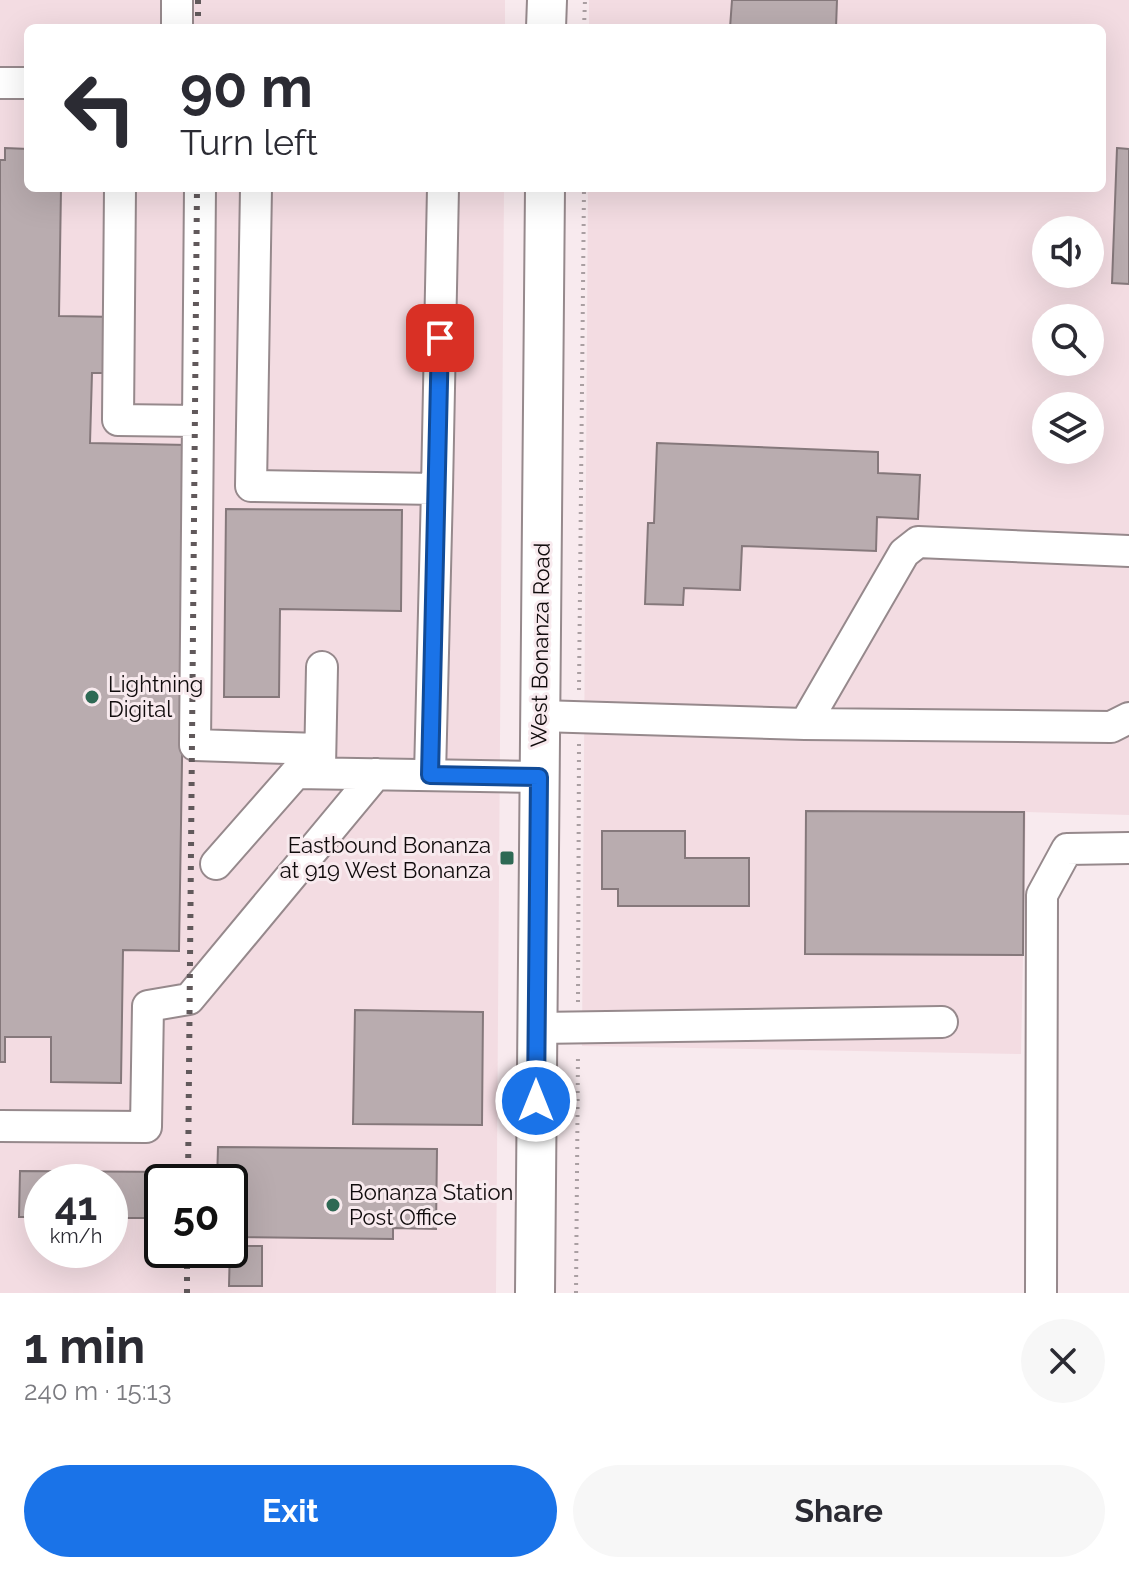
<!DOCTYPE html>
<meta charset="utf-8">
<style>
:root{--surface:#fff;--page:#f7f7f7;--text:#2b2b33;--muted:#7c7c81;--accent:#1a73e8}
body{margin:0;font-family:Raleway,sans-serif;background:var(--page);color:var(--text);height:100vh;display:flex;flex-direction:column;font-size:30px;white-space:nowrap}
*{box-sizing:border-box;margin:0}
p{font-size:26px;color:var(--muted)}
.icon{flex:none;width:44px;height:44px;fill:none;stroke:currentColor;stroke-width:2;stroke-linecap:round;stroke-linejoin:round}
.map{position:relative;height:1293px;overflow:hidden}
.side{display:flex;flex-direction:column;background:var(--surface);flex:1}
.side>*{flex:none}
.top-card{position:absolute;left:24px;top:24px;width:1082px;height:168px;border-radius:12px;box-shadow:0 8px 32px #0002;background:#fff;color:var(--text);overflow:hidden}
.fabs{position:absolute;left:1032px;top:216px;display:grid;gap:16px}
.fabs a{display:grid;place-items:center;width:72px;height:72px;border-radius:50%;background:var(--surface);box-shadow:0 8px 32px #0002;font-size:40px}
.speed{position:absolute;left:24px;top:1164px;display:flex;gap:16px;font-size:40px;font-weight:700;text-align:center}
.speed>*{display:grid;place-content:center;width:104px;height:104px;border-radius:50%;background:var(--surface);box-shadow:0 8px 32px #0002;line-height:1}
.speed small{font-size:20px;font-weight:400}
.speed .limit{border:4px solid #111;border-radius:12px;background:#fff;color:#111}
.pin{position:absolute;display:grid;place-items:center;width:68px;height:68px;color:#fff;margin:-34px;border-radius:16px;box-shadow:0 4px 12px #0006}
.me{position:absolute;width:88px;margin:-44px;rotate:0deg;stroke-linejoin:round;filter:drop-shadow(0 0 6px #0008)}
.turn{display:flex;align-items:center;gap:28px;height:168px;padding:0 24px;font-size:36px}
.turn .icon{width:104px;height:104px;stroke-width:2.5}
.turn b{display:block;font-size:56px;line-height:68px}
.round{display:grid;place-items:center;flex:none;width:84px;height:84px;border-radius:42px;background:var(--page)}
.overview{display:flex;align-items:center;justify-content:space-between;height:136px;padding:0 24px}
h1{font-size:48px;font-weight:700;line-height:60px}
.button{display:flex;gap:16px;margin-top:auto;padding:16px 24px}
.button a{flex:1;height:92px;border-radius:48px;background:var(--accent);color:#fff;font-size:32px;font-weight:700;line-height:92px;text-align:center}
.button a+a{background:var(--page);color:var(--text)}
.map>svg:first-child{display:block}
.built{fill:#f3dce2;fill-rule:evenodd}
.building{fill:#b9acaf;stroke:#85787b;stroke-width:2}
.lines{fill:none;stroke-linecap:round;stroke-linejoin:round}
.minor-casing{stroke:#96898c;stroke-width:34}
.major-casing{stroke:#96898c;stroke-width:42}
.path{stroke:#aa9fa2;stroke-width:4;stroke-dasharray:2 6;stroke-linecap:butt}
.minor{stroke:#fff;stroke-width:30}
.major{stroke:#fff;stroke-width:38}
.rail{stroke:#61595b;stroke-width:6;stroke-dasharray:4 8;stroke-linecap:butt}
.route-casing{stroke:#114b97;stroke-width:20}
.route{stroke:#1a73e8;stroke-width:14}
.poi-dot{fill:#2e6954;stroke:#f8eaee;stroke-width:3}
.labels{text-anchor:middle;stroke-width:6;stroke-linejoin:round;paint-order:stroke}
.street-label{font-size:22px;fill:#100b0c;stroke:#f8eaee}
.poi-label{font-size:22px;fill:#100b0c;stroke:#f8eaee;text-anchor:start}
</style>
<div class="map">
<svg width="1129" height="1293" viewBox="0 0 1129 1293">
<rect width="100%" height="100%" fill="#f8eaee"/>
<!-- built -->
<path class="built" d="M0 0H505V28H28V188H504L496 1293H0ZM42 1182H110V1250H42ZM162 1182H230V1250H162Z
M589 0H1129V815L1026 812 1021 1054 582 1046 588 188H1102V28H589ZM1046 230H1090V274H1046ZM1046 318H1090V362H1046ZM1046 406H1090V450H1046Z"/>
<!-- building -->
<path class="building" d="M732 0H837L836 28H730Z
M5 148 28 149V188H61L59 316 118 317 117 373H92L90 443 187 445 179 951 123 950 121 1083 51 1082V1037H5V1062H0V160H5Z
M1117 148 1129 149V284L1112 283Z
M657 443 878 452V473L920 475 918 519 877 517 876 551 742 546 740 590 684 588 683 605 645 604 648 523H654Z
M226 509 402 510 401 611 280 609 279 697H224Z
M806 811 1024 812 1023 955 805 954Z
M602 831H685V858H749V906H618V889H602Z
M355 1010 483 1012 482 1125 353 1124Z
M218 1147 437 1149 436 1229 393 1228V1239L230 1237V1182H217Z
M20 1171 178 1172V1182H162V1218H110V1182H42V1217H19Z
M230 1246H262V1286H229Z"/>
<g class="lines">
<!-- minor casing -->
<g class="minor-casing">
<path id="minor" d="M177 28V0
M0 83H28
M120 188 118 420 198 421 195 745 320 749
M256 188 251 486 437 489 443 188
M198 421 200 188
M540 716 805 724 1111 727 1129 718
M805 724 904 553 918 542 1129 551
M320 767 322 667
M430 775 437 489
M216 864 296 773 539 777
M537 1028 942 1022
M0 1126 146 1127 148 1006 189 999 376 774
M1041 1293 1042 895 1067 849 1129 848"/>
</g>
<!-- major casing -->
<g class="major-casing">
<path id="major" d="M546 28 547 0
M535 1293 545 188"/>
</g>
<!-- path -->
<path class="path" d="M584 28 585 0
M579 690 584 188
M578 1002 579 742
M576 1293 578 1054"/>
<!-- minor -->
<use href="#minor" class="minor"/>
<!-- major -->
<use href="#major" class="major"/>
<!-- rail -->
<path class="rail" d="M198 0V28
M188 1182 197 188
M187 1293V1250"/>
</g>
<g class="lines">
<!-- route casing -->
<g class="route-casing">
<path id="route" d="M440 338 430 775 539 777 536 1101"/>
</g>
<!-- route -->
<use href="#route" class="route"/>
</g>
<!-- markers -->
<g class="poi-dot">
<circle cx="92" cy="697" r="8"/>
<rect x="499" y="850" width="16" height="16" rx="4"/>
<circle cx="333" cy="1205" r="8"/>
</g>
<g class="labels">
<!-- street labels -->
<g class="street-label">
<text transform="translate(540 645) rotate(-89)" y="8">West Bonanza Road</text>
</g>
<!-- poi labels -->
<g class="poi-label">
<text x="108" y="692">Lightning<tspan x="108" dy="25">Digital</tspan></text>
<text x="491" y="853" text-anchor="end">Eastbound Bonanza<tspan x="491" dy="25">at 919 West Bonanza</tspan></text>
<text x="349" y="1200">Bonanza Station<tspan x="349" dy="25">Post Office</tspan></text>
</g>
</g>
</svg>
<div class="fabs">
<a><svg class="icon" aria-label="sound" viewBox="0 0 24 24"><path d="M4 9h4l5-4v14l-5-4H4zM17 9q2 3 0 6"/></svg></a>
<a><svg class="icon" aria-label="search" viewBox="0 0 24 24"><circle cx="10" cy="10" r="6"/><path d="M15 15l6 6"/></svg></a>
<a><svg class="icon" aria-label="layers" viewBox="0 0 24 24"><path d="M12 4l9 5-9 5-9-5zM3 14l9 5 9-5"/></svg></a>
</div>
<div class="speed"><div>41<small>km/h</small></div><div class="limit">50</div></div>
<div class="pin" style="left:440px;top:338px;background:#d93025"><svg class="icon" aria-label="arrive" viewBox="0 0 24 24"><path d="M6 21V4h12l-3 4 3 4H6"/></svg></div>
<svg class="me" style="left:536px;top:1101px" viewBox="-20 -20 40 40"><circle r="17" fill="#1a73e8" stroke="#fff" stroke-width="3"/><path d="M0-11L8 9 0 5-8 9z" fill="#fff"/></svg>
<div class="top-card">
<div class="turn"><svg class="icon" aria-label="left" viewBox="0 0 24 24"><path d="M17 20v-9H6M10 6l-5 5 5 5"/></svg><div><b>90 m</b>Turn left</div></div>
</div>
</div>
<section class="side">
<div class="overview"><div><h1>1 min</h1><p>240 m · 15:13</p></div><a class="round"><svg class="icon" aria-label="close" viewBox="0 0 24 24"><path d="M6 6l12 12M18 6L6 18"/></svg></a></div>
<div class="button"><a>Exit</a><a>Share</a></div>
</section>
